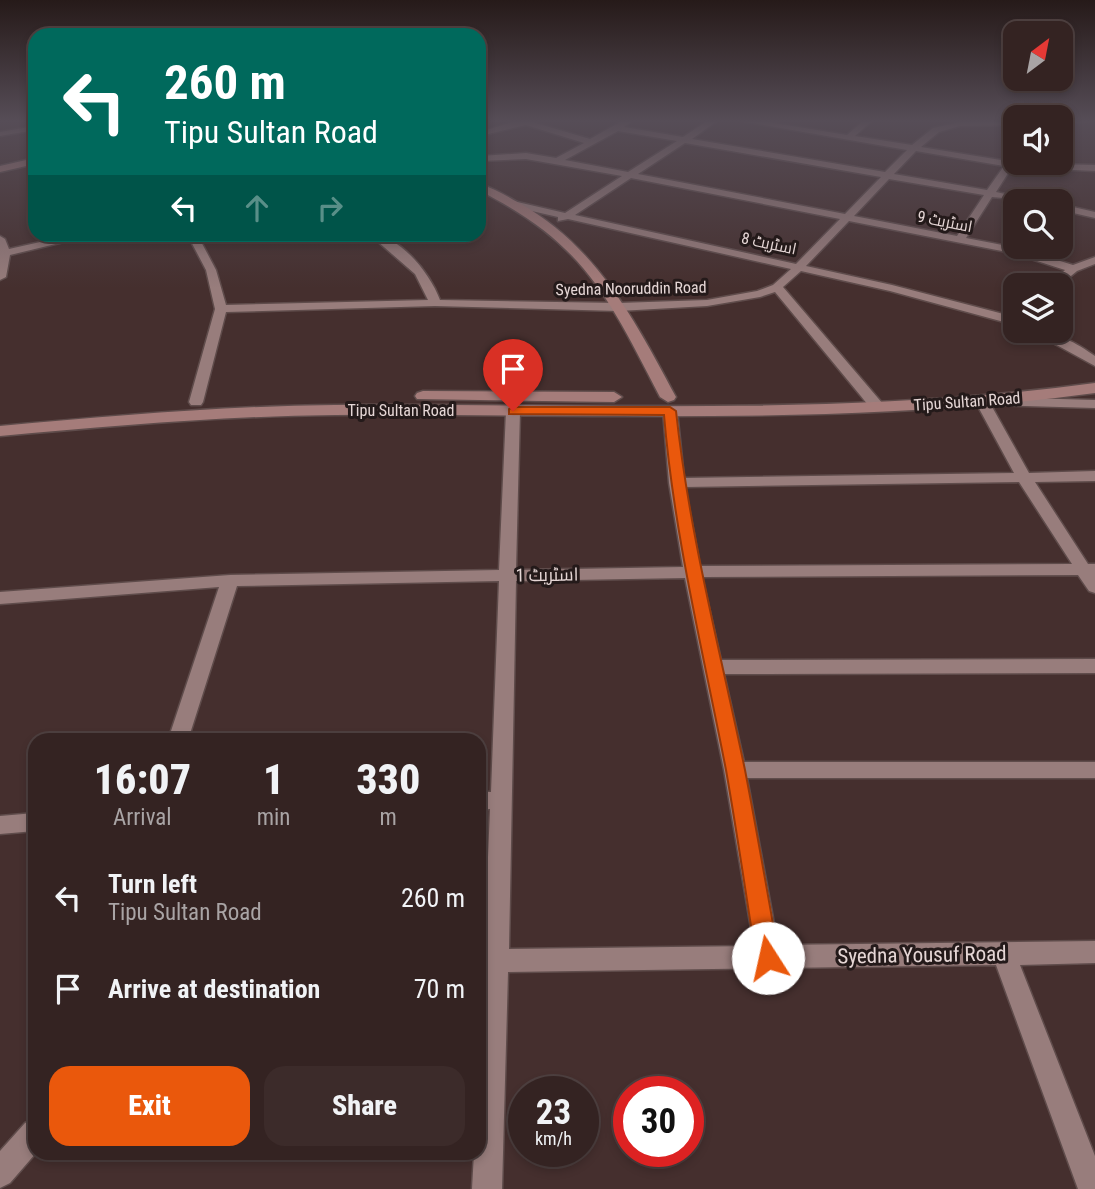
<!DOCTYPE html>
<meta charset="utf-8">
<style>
:root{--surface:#342322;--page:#3c2b2a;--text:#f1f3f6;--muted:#a9a4a5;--line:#4e4040;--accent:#ea580c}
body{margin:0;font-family:"Roboto Condensed",Cairo,sans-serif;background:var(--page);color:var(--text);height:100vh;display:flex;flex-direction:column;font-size:26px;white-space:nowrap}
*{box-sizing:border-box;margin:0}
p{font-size:23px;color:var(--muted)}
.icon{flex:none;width:38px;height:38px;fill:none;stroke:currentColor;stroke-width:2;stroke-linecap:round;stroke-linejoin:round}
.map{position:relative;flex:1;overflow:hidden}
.side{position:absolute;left:28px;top:733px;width:458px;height:427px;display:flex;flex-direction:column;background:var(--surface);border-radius:21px;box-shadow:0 4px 10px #0003,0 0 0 2px var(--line)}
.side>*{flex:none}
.top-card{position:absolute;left:28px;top:28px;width:458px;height:214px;border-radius:21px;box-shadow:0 4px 10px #0003,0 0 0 2px var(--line);background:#00695c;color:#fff;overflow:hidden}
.needle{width:46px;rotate:32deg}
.tools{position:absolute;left:1003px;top:21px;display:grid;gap:14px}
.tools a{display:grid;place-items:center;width:70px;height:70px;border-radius:14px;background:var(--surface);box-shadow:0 4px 10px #0003,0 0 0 2px var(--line);font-size:35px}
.speed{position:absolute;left:508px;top:1076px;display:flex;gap:14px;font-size:35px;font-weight:700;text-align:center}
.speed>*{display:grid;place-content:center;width:91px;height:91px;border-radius:50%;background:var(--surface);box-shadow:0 4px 10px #0003,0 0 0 2px var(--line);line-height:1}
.speed small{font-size:18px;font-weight:400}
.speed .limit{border:10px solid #d22;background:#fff;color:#111}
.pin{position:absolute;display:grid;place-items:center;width:60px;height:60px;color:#fff;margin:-72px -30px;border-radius:50% 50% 50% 0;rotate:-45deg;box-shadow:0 0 7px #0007}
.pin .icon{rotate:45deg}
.me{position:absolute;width:77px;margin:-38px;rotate:350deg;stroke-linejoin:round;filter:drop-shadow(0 0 5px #0008)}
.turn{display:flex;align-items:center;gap:24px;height:147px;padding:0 21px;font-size:32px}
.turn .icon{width:91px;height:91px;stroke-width:2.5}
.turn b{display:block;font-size:49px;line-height:60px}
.lanes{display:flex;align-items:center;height:66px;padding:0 21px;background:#0003;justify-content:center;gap:35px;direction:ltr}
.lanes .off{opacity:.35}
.eta{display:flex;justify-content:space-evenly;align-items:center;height:119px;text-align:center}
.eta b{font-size:42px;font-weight:800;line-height:49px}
.cta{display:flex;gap:14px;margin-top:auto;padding:14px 21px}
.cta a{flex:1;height:80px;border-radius:21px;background:var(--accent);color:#fff;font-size:28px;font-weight:800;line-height:80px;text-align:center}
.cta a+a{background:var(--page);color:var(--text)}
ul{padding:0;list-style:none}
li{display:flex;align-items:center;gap:21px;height:91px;padding:0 21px}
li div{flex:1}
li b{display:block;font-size:26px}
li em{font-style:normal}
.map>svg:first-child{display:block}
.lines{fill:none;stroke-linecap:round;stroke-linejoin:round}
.street-casing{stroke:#5f4c4b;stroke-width:3}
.secondary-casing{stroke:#5f4c4b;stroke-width:3}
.street{fill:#987d7c;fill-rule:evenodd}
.secondary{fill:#a57c7a;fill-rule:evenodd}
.route{fill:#ea580c;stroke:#983908;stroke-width:2}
.labels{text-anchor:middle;stroke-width:6;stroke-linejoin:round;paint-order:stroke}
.far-street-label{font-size:16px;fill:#e5d6d5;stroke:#241a1a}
.street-label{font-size:18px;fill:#e5d6d5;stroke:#241a1a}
.near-street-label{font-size:21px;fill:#e5d6d5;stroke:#241a1a}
</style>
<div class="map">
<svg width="1095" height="1189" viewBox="0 0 1095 1189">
<rect width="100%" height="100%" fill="#452f2e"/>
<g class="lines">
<!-- street casing -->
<g class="street-casing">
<path id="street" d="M516 121H529L590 139 622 121 631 122 624 127 683 137 707 121H717L692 139 885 172 907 150 741 121H762L847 135 863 121H872L855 136 912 145 933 128 960 122 1015 121V125L960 126 939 132 921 147 1007 161 1015 153V163L1095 165V171L1012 167 996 192 1037 201 992 197 966 238 1018 248 1073 265 1095 257V264L1077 271 1060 285H1049L1065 270 1012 253 849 221 806 266 892 285 1015 317V325L890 291 801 271 783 287 883 404V410C872 413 867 403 860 395L775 292 760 297 707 306 619 311 435 306 226 312 203 402 201 405H191L189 402 215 309 206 270 187 234H197L216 270 226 305 428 300 415 274 369 234C399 234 430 273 440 300L619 303 707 300 757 291 773 285 791 269 568 219 558 221V217L510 206V202L513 201 565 213 622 176 526 159 480 161V156L526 153 556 158 584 143 526 125 480 136V132ZM618 131 677 141 628 172 565 160ZM685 143 881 177 845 214 638 174ZM916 151 1004 166 987 190 894 174ZM631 178 840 219 796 264 575 215ZM889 179 984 195 957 236 854 216Z
M1060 121H1091L1060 124Z
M35 126V130L0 136V132Z
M1060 204 1095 212V218L1060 210Z
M76 234H97L10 255 6 277 0 280V236L5 239 9 249Z
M1031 331C1053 330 1077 343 1095 356V366Z
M989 397 1095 400V408L991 405 1029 473 1095 471V481L1035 482 1088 564H1095V593L1089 591 1078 575 702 577 721 660 1095 659V673L724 674 744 762H1095V778H747L778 945 1095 941V963L1020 965 1095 1156V1189H1078L996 965 508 972 502 1189H472L474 1153H480V1049L490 809 480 810V792H491L499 581 237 586 188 740H168L219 587 0 604V592L230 575 499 570 506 411 513 407 520 411 516 570 683 567 669 483 663 411 665 408 670 407 677 411 684 478 1014 473 975 401 977 398ZM1019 482 1072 564 700 566 685 487ZM685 578 724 770 754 946 509 949 516 581Z
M35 813V831L0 834V816Z
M35 1119 36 1153 10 1183 0 1188V1151L25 1123Z"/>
</g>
<!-- secondary casing -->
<g class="secondary-casing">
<path id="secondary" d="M35 158V164L0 172V166Z
M480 184C493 188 507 196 519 203 597 246 635 321 676 397L674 400 668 402 660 397C608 297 585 244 480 191Z
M1095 383V393C843 427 589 413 335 415 223 416 112 426 0 436V426C112 416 223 406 335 405 589 403 843 417 1095 383Z
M423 391 614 392 622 397 614 402 417 399 415 396 417 393Z"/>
</g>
<!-- street -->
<use href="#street" class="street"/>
<!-- secondary -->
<use href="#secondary" class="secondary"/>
</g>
<!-- sky -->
<linearGradient id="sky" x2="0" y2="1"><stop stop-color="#261a19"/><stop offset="0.42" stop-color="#564d57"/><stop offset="1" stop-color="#564d57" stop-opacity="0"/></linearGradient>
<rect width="1095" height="288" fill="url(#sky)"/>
<!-- route -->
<path class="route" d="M513 407H670L676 411C689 533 720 650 745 770 757 832 768 895 779 958L776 965 768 968 760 965 756 958C746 895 737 832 726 770 703 651 674 535 664 415L509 414V409Z"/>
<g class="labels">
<!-- far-street labels -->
<g class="far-street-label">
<text transform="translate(945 221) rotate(11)" y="6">اسٹریٹ 9</text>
<text transform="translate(769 243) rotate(12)" y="6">اسٹریٹ 8</text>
<text transform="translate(631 288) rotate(-1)" y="6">Syedna Nooruddin Road</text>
<text transform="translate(967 401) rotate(-4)" y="6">Tipu Sultan Road</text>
<text x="401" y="416">Tipu Sultan Road</text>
</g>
<!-- street labels -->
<g class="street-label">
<text transform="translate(547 575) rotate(-1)" y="6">اسٹریٹ 1</text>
</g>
<!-- near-street labels -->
<g class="near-street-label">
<text transform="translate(922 955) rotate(-1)" y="7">Syedna Yousuf Road</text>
</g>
</g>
</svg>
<div class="tools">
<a><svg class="needle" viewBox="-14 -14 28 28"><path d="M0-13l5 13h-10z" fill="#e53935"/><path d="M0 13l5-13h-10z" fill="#a9a4a5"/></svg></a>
<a><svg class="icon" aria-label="sound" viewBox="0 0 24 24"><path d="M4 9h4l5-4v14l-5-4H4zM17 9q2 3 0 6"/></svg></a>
<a><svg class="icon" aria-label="search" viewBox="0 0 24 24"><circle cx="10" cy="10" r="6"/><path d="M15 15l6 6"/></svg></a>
<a><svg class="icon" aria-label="layers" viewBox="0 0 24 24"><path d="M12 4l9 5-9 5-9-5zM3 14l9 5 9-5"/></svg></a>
</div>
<div class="speed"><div>23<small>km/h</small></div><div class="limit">30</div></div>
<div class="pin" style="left:513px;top:411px;background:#d93025"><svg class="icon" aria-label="arrive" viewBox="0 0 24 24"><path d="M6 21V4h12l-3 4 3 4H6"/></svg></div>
<svg class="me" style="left:768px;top:958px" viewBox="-20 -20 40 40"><circle r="19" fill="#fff"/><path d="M0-13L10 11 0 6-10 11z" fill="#ea580c"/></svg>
<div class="top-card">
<div class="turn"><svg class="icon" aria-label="left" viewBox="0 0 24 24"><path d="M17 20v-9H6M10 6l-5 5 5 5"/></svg><div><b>260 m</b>Tipu Sultan Road</div></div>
<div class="lanes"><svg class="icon" aria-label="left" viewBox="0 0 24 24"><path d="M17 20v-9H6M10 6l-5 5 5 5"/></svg><svg class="icon off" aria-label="ahead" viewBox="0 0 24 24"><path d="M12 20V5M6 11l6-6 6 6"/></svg><svg class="icon off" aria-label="right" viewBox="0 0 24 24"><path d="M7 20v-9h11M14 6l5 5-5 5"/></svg></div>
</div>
<section class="side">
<div class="eta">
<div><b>16:07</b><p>Arrival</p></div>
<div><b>1</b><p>min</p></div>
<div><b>330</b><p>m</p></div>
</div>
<ul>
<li><svg class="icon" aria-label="left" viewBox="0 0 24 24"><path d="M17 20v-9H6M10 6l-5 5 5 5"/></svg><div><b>Turn left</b><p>Tipu Sultan Road</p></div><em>260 m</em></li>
<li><svg class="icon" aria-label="arrive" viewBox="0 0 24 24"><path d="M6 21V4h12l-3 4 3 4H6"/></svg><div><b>Arrive at destination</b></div><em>70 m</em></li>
</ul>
<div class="cta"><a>Exit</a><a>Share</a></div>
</section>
</div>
